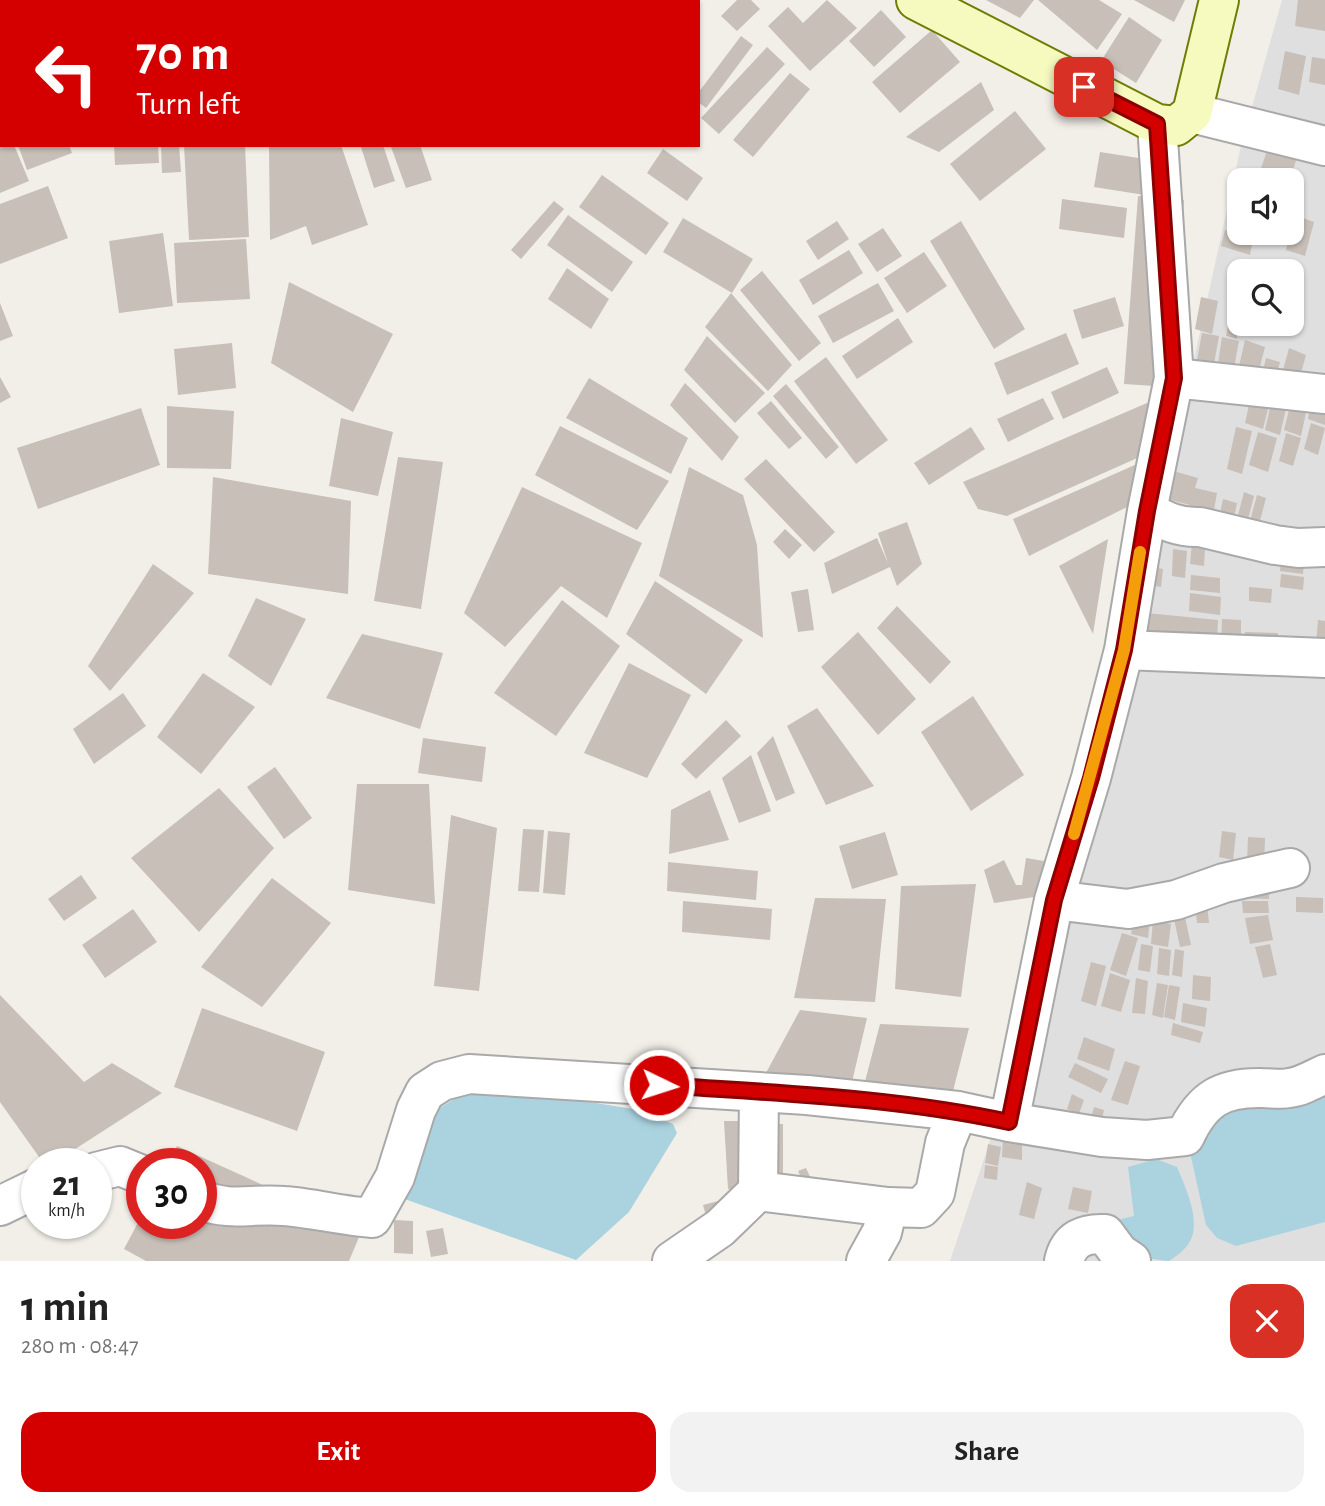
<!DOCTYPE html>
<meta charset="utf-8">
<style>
:root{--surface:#fff;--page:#f2f2f2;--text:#222;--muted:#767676;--accent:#d40000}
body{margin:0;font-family:"Alegreya Sans",sans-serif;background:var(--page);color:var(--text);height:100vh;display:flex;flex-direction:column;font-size:26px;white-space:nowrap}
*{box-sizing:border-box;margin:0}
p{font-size:23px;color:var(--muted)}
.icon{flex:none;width:38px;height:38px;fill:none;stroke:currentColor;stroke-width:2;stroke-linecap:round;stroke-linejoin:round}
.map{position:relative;height:1261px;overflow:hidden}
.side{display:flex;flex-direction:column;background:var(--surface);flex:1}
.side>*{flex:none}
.banner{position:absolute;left:0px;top:0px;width:700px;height:147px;box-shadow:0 2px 5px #0004;background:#d40000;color:#fff;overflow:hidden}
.fabs{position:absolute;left:1227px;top:168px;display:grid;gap:14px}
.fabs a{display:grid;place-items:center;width:77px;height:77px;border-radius:14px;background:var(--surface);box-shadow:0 2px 5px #0004;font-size:35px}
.speed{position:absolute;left:21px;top:1148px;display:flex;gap:14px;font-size:35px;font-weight:700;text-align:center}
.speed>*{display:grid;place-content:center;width:91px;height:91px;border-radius:50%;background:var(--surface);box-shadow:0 2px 5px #0004;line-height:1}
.speed small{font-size:18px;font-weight:400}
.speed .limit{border:10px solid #d22;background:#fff;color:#111}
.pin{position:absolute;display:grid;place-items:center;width:60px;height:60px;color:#fff;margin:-30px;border-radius:14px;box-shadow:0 4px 10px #0006}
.me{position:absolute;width:77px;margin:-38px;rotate:94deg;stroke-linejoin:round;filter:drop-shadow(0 0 5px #0008)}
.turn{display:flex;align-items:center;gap:24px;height:147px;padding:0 21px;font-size:32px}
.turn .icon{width:91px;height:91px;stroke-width:2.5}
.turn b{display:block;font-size:49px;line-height:60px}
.round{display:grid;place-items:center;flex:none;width:74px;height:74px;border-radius:21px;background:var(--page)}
.overview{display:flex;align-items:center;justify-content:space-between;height:119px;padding:0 21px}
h1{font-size:42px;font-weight:600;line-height:52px}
.button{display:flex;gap:14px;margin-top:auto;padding:14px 21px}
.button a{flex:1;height:80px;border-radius:21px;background:var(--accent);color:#fff;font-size:28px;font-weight:600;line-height:80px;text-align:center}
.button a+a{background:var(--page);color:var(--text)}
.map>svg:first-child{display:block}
.residential{fill:#e0dfdf;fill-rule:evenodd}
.water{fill:#aad3df}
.building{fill:#c7bfb8}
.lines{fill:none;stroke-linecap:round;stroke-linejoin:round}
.street-casing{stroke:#a9a9a9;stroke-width:42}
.secondary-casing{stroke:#707d05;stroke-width:42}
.street{stroke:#fff;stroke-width:38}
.secondary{stroke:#f7fabf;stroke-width:38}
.route-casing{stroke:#8a0000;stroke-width:18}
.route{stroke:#d40000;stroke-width:12}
.slow{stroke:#f59e0b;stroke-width:12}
</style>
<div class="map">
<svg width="1325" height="1261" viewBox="0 0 1325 1261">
<rect width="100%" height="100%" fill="#f2efe9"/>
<!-- residential -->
<path class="residential" d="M1282 0H1325V1261H950L1099 813 1153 545 1241 146ZM1239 180H1292V233H1239ZM1239 271H1292V324H1239Z"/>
<!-- water -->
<path class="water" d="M1325 1082V1222L1236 1246 1217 1238 1206 1225 1190 1152 1201 1120Z
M474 1093 571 1099 639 1110 673 1124 677 1133 629 1212 576 1260 399 1197 432 1113 454 1099Z
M1156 1159 1177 1167C1185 1186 1199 1216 1192 1237 1188 1248 1178 1255 1169 1261L1136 1257 1117 1220 1134 1216 1128 1167Z"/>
<!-- building -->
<path class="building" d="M737 0H751L760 9 737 31 721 16Z
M827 0 857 28 810 71 768 26 788 7 803 23Z
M986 0H1034L1020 18Z
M1038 0H1099L1122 14 1097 50Z
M1134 0H1185L1174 22Z
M1298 0H1325V31L1295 26Z
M881 10 906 37 874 67 849 41Z
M1129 17 1162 40 1136 83 1101 61Z
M932 30 960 62 900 113 872 82Z
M741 36 753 45 706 108 698 102V93Z
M767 47 785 64 719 134 701 118Z
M1285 51 1306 56 1299 95 1278 89Z
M1312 57 1325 59V85L1309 82Z
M790 73 810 89 753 157 733 140Z
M981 82 994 110 939 152 906 137Z
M1015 111 1046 149 980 201 950 164Z
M0 145H14L29 181 0 193Z
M18 145H69L72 153 27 170Z
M114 145H158L159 163 115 165Z
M161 145H179L181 172 162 173Z
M184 145H245L249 237 189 240Z
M269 145H341L368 225 312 245 306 226 270 240Z
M366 145H383L395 181 374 188 361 147Z
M397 145H420L432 180 406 188 391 147Z
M1269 145 1297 157 1290 180H1257Z
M663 149 703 178 687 201 647 173Z
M1100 152 1158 161 1151 196 1094 187Z
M602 175 669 223 646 255 579 207Z
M48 186 68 238 0 264V204Z
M1138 196 1184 200 1170 387 1124 384Z
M1238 198H1239V218L1234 216Z
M1062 199 1127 208 1124 238 1059 229Z
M554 201 564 209 521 259 511 250Z
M568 215 633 262 612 292 547 245Z
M1295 215 1314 222 1305 256 1286 250Z
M683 218 753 259 732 293 663 252Z
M837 221 849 239 818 260 806 241Z
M961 221 1025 329 994 349 930 241Z
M883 228 902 256 877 272 858 244Z
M1225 230 1253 239 1250 255 1221 246Z
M163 233 173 306 119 313 109 241Z
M246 239 250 299 177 303 174 243Z
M849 250 863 273 813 305 799 280Z
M924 252 947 286 907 313 884 278Z
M567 268 609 299 591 329 548 299Z
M762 271 821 343 799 361 740 290Z
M289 282 393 334 353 412 271 363Z
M878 283 894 311 833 343 818 316Z
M1234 284 1239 285V316L1228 313Z
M731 293 792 365 768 391 705 327Z
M1115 297 1124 326 1082 339 1073 310Z
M1201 297 1218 301 1212 334 1195 329Z
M0 303 13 336 0 341Z
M1230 316 1239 318 1237 339 1226 336Z
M898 318 913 342 857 379 842 356Z
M1066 333 1079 364 1007 395 994 363Z
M1202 333 1219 336 1214 364 1197 360Z
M707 336 765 393 735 423 684 370Z
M1222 337 1239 341 1234 368 1218 364Z
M1245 340 1265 347 1255 386 1236 379Z
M232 343 236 388 178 395 174 349Z
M1289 348 1306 355 1294 398 1277 392Z
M826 357 888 440 856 464 794 381Z
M1266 358 1280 362 1272 392 1259 387Z
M1107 367 1119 393 1063 419 1051 392Z
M0 377 11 397 0 403Z
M589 378 688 438 671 474 566 418Z
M685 383 739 437 722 461 670 405Z
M786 384 839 447 826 459 773 396Z
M1251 396 1270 401 1263 429 1245 423Z
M1043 398 1054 419 1008 442 997 419Z
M1272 399 1287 404 1280 435 1265 430Z
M1154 400 1144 455 1007 516 978 509 963 482Z
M771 401 802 438 789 449 757 413Z
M1291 402 1307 408 1301 436 1284 430Z
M167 406 234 411 231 469 167 468Z
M1310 407 1325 412V425L1308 419Z
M141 408 160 465 38 509 17 448Z
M341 418 393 432 378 496 329 486Z
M1311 423 1325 428 1318 455 1304 449Z
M560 426 669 481 637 530 535 475Z
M971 427 985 449 929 485 914 463Z
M1236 427 1252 431 1242 474 1227 469Z
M1258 432 1277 438 1268 472 1249 465Z
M1286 433 1301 438 1293 466 1279 461Z
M398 457 443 462 421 609 374 601Z
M766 459 835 532 814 552 744 479Z
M1146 460 1139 501 1029 556 1013 519Z
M689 467 743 495 757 545 763 638 659 576Z
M1173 471 1198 478 1195 488 1217 493 1211 527 1187 521 1190 505 1167 499Z
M213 477 351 501 348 594 208 574Z
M522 487 642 543 607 618 561 586 505 647 464 613Z
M1244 492 1254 496 1245 530 1235 527Z
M1257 495 1266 498 1257 532 1248 529Z
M1223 499 1237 503 1231 532 1217 528Z
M907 522 922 564 897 586 890 567 832 594 824 563 877 538 888 563 878 533Z
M785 529 802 545 789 559 773 542Z
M1206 532 1204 566 1190 564 1192 543Z
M1108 539 1093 634 1059 566Z
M1173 549 1187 551 1185 578 1172 576Z
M1281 557 1304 560 1303 574 1280 571Z
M153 564 194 593 110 691 88 666Z
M1152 567 1163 569 1161 587 1149 585Z
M1281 574 1304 577 1303 590 1280 587Z
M1191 575 1220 578V593L1190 590Z
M655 581 743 640 706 694 626 634Z
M1249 587 1272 589 1271 603 1249 601Z
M808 589 814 630 798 632 791 592Z
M1190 593 1221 597 1220 615 1189 611Z
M256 598 306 619 271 686 228 656Z
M562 600 620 646 556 736 494 693Z
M897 606 951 662 930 684 877 628Z
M1146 613 1218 620 1217 641 1145 634Z
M1222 619 1241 620V650L1221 648Z
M1318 620 1325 621V646L1316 645Z
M858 632 916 699 878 735 821 667Z
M1245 632 1278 633V650H1246Z
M362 634 443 653 420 729 326 698Z
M629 663 691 695 647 778 584 753Z
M203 673 255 707 201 774 157 737Z
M123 693 146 726 94 764 73 729Z
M973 696 1024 775 971 811 921 732Z
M817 708 874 786 826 805 787 726Z
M726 720 741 736 696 779 681 764Z
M773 736 795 793 776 801 757 753Z
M423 738 486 747 482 782 418 773Z
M751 755 771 811 739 823 722 778Z
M275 767 312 818 284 839 247 787Z
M357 784H429L435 904 348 890Z
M219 788 274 848 199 932 131 858Z
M710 790 729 840 669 854 671 810Z
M451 815 497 828 479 991 434 986Z
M523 829 544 830 539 892 518 891Z
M548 831 570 833 565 895 543 893Z
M1222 831 1236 833 1233 860 1219 857Z
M885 832 898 875 852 889 839 846Z
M1248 837 1265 838 1264 865 1247 863Z
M1026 858 1044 861 1041 896 994 903 984 870 1004 860 1016 885H1022Z
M668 862 758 871 756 900 667 891Z
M81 875 97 898 64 921 48 899Z
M272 878 331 923 262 1007 201 967Z
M976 884 961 997 895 989 901 886Z
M1269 889V899L1241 898Z
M1206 895 1209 923H1197L1194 896Z
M1296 897 1323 898V913L1296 912Z
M815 898 886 899 875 1002 794 998Z
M683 901 772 909 770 940 682 932Z
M1242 901H1268L1269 913H1243Z
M133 909 157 942 105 978 82 945Z
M1135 915 1150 919 1148 938 1131 934Z
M1268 915 1273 940 1250 944 1245 918Z
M1185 917 1191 945 1180 947 1174 919Z
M1153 920 1171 924 1168 947 1151 944Z
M1122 933 1138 938 1126 976 1110 970Z
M1141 944 1153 946 1150 972 1138 970Z
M1270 944 1277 975 1263 978 1255 947Z
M1159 948 1171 950 1169 976 1157 974Z
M1175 949 1184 951 1182 977 1172 975Z
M1091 962 1106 966 1096 1006 1081 1001Z
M1110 973 1130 980 1121 1012 1101 1006Z
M1193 975 1211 977 1210 1001 1192 999Z
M1136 978 1148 981 1145 1014 1132 1013Z
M1157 983 1168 985 1163 1018 1152 1015Z
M1169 985 1180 987 1175 1020 1164 1017Z
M0 995 84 1082 112 1063 162 1093 52 1164H44L0 1102Z
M1183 1003 1207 1008 1205 1027 1181 1022Z
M202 1008 325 1052 297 1131 174 1087Z
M800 1010 867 1018 851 1086 761 1082Z
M1173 1023 1203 1032 1200 1043 1171 1035Z
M880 1024 969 1028 951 1099 863 1089Z
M1084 1037 1115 1049 1109 1071 1077 1059Z
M1125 1061 1140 1066 1128 1105 1111 1100Z
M1075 1063 1108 1079 1101 1093 1068 1077Z
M1072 1094 1084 1100 1079 1114 1067 1109Z
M1094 1107 1104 1110 1100 1129 1089 1126Z
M724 1121H751L755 1189H728Z
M763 1124H783V1174H764Z
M1003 1138 1022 1141V1160L1002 1157Z
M988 1144 1001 1147 998 1166 985 1163Z
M177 1146 362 1230 349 1261H146L124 1249 142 1215V1223H201V1164H168Z
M985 1165 998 1167 997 1180 984 1178Z
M806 1168 814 1185 806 1189 798 1171Z
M1027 1182 1042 1188 1034 1219 1019 1215Z
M1073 1187 1092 1191 1088 1213 1068 1209Z
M726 1199 706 1216 703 1205Z
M394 1220 413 1221V1254L394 1253Z
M443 1228 448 1254 431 1257 426 1231Z"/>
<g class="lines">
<!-- street casing -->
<g class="street-casing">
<path id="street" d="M1192 113 1325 146
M1174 378 1325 394
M1147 511C1165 521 1179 528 1200 527L1275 545 1298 548 1325 547
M1124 650 1325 658
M1054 900 1128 909 1176 900 1224 883 1290 868
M1009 1122 1102 1137 1147 1140 1185 1136C1202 1099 1222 1087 1262 1088 1271 1088 1281 1090 1289 1088 1301 1087 1314 1079 1325 1074
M96 1172 120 1166 142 1175
M758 1191 759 1092
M201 1200C231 1212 253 1203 284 1206 313 1208 342 1216 372 1218L395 1177 416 1110 425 1092 442 1081 469 1074 807 1095 958 1111
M0 1206 37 1188
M672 1261 720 1228 758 1191 888 1207
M866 1261 882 1232 888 1207 921 1208 935 1193 945 1143 958 1111 1009 1122 1054 900 1091 778 1124 650 1147 511 1174 378 1157 124
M1064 1261C1069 1239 1084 1233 1105 1234L1119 1253 1131 1261"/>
</g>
<!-- secondary casing -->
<g class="secondary-casing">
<path id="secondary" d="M916 0 1157 124 1176 126 1192 113 1219 0"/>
</g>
<!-- street -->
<use href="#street" class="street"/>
<!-- secondary -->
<use href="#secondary" class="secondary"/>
</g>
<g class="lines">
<!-- route casing -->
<g class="route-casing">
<path id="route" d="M659 1085C775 1093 894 1097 1009 1122L1054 900 1091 778 1124 650 1147 511 1174 378 1157 124 1084 87"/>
</g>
<!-- route -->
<use href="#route" class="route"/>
<!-- slow -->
<path class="slow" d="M1074 834 1124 650 1140 552"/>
</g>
</svg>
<div class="fabs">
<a><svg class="icon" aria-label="sound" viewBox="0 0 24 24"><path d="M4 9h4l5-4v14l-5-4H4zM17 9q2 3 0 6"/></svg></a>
<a><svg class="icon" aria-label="search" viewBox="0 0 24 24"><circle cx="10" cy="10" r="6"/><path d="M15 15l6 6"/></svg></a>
</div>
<div class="speed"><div>21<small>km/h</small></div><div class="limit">30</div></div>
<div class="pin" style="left:1084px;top:87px;background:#d93025"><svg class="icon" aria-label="arrive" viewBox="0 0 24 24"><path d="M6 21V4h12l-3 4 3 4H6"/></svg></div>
<svg class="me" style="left:659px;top:1085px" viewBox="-20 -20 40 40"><circle r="17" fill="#d40000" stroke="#fff" stroke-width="3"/><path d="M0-11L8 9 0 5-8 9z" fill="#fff"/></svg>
<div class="banner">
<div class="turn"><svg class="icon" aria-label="left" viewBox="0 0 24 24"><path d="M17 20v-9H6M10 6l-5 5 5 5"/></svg><div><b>70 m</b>Turn left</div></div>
</div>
</div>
<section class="side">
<div class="overview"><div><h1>1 min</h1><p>280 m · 08:47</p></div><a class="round" style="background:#d93025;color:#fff"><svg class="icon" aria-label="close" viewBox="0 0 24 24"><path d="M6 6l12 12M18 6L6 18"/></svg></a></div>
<div class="button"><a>Exit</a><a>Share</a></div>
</section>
